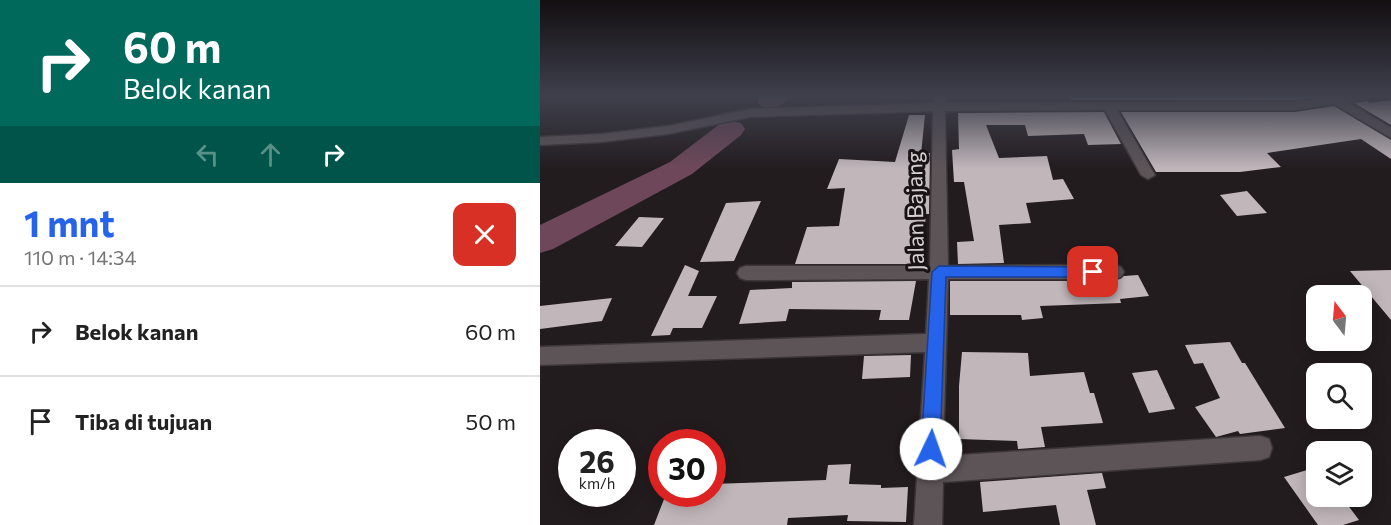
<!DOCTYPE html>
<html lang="id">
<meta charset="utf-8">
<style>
:root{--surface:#fff;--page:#f2f2f2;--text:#222;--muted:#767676;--line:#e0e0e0;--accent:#2563eb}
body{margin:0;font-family:Commissioner,sans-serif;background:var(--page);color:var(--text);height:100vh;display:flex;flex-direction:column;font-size:22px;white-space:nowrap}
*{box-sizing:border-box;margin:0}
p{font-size:20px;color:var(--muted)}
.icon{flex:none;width:33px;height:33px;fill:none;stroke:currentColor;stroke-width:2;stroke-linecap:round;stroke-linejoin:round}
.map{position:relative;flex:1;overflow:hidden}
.drawer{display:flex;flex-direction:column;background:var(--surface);width:540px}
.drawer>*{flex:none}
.top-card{background:#00695c;color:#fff;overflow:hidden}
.needle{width:39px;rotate:344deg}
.tools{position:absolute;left:766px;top:285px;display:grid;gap:12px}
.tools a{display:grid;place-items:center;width:66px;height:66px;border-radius:12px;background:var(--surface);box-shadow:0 3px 15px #0003;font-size:30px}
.speed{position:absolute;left:18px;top:429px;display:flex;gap:12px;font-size:30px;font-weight:700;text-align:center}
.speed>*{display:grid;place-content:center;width:78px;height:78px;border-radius:50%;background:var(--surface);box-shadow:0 3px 15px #0003;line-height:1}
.speed small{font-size:15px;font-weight:400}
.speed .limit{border:9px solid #d22;background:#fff;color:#111}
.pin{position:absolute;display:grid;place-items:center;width:51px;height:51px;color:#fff;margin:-26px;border-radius:12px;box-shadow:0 3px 9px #0006}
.me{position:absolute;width:66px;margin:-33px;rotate:3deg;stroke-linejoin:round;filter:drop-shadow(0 0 4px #0008)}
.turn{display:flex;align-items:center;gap:21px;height:126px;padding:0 24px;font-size:27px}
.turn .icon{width:78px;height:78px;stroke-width:2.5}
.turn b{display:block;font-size:42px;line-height:51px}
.lanes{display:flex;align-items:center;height:57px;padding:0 24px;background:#0003;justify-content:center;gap:30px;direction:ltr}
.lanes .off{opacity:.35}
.round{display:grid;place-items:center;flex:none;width:63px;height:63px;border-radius:12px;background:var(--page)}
.summary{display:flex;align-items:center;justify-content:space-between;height:102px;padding:0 24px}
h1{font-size:36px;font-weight:700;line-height:45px;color:var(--accent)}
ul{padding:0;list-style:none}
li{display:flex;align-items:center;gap:18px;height:90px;padding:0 24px;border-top:2px solid var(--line)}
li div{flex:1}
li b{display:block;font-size:22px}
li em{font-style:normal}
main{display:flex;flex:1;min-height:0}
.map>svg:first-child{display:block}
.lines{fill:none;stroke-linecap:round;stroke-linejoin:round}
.river{fill:#6e485a;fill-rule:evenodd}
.building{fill:#c1b7bb}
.minor-casing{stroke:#3c3639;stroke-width:3}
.minor{fill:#5d5458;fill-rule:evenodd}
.route{fill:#2563eb;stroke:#184099;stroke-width:1.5}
.labels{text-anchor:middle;stroke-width:6;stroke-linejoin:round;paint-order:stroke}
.street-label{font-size:22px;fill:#d6d0d2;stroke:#1a1316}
</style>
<main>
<section class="drawer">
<div class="top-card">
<div class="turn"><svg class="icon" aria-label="right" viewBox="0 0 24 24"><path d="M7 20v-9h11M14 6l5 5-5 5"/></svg><div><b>60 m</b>Belok kanan</div></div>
<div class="lanes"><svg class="icon off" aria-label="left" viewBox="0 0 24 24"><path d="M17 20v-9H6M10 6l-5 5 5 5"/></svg><svg class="icon off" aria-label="ahead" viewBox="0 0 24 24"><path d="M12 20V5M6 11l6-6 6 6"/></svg><svg class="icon" aria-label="right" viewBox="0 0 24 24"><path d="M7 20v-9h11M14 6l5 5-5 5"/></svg></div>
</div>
<div class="summary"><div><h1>1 mnt</h1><p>110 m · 14:34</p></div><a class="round" style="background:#d93025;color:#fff"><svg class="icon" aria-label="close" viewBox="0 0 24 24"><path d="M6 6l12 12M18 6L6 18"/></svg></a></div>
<ul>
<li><svg class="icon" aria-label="right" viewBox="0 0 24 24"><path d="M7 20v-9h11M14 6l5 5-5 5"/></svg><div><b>Belok kanan</b></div><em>60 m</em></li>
<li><svg class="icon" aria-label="arrive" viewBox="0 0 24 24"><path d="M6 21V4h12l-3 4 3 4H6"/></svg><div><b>Tiba di tujuan</b></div><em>50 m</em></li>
</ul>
</section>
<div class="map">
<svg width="851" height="525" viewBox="0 0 851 525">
<rect width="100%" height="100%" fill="#231c1f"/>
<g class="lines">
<!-- river -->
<path class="river" d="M221 96H250C242 107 234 110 221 106L217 101Z
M191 121 201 123 205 129 201 135 152 174 13 249 0 253V225L130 162 181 123Z"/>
</g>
<!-- building -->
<path class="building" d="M529 96H788L755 100H532Z
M851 100V125L814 103 828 101 829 103Z
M794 106 851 140V159L821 139 727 153 741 167 700 172H616L581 112H755Z
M564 112 581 144 548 145 544 134 488 136 485 125H446L459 158 507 156 513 180 523 179 534 199 486 203 491 223 459 225 464 263 418 264 417 242 434 241 424 182H414L412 150 419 149 418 113Z
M369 115H385L381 154 390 153 389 214H386L381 264H255L267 227 299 226 305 188 287 189 299 159 355 162Z
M707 191 727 213 697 216 680 195Z
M221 201 194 261 160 262 186 203Z
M99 217 124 218 102 247 75 246Z
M145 265 159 271 148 296H177L162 328H133L130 335 111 336Z
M851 270V320L810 271Z
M598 275 609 296 580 299 581 303 500 306 503 318 482 320 481 315H410V281H575L584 276Z
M376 281 369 320H339L341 310 249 309 246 321 199 324 210 290 252 288V282Z
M72 298 62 321 0 329V306Z
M690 342 702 363H705L745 428 700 434 698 431 676 437 655 407 680 398 663 363 654 364 645 345Z
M422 352 488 353 490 376 544 372 550 393H554L563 423 501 427 505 447 478 449 477 441 419 439V386Z
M371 355 370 377 322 379 324 356Z
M617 370 635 409 609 413 592 373Z
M311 464 309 484 341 485V488L368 487 366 522 307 521 308 515 248 518 247 525H114L126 494H172V484L286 480 288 465Z
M777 467V496H801L819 520 803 525H778L744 477Z
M562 473 566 488 547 490 556 525H520L516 505 443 512 440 482Z"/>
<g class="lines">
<!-- minor casing -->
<g class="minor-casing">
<path id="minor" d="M395 96H405L406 103 755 102 802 96H830L828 99 808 102 851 128V138L794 104 755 110H577L615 175 608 179 601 175 565 110 405 111 408 266 575 265 581 267 584 272 581 277 575 279H408L403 456 720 436 729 439 732 448 729 457 720 460 403 482 402 525H374L385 352 0 365V347L386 334 389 279 206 280 200 278 197 273 200 268 206 266H390L393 111 210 117 128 134 61 142 0 145V137L61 134 128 126 210 109 393 103Z"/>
</g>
<!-- minor -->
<use href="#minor" class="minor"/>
</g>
<!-- sky -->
<linearGradient id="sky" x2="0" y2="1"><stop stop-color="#130f11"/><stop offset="0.57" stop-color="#3f404d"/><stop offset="1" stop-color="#3f404d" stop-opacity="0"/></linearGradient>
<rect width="851" height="169" fill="url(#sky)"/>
<!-- route -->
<path class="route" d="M399 266 553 267 560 272 553 277H406L400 449 397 455 391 458 384 455 381 449 392 272Z"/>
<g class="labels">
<!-- street labels -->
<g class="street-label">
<text transform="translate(375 211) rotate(-91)" y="8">Jalan Bajang</text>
</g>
</g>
</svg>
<div class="tools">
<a><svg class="needle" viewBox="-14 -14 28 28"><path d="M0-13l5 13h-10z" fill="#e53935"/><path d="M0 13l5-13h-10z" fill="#767676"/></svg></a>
<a><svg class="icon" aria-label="search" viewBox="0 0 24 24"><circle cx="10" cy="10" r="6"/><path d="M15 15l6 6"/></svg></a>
<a><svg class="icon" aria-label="layers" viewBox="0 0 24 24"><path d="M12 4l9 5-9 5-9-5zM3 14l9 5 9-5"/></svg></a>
</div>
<div class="speed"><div>26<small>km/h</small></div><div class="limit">30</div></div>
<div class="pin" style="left:553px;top:272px;background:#d93025"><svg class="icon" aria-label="arrive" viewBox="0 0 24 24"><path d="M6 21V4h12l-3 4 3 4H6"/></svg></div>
<svg class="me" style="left:391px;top:449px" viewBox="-20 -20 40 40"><circle r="19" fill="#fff"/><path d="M0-13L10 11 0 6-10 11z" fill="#2563eb"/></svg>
</div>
</main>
